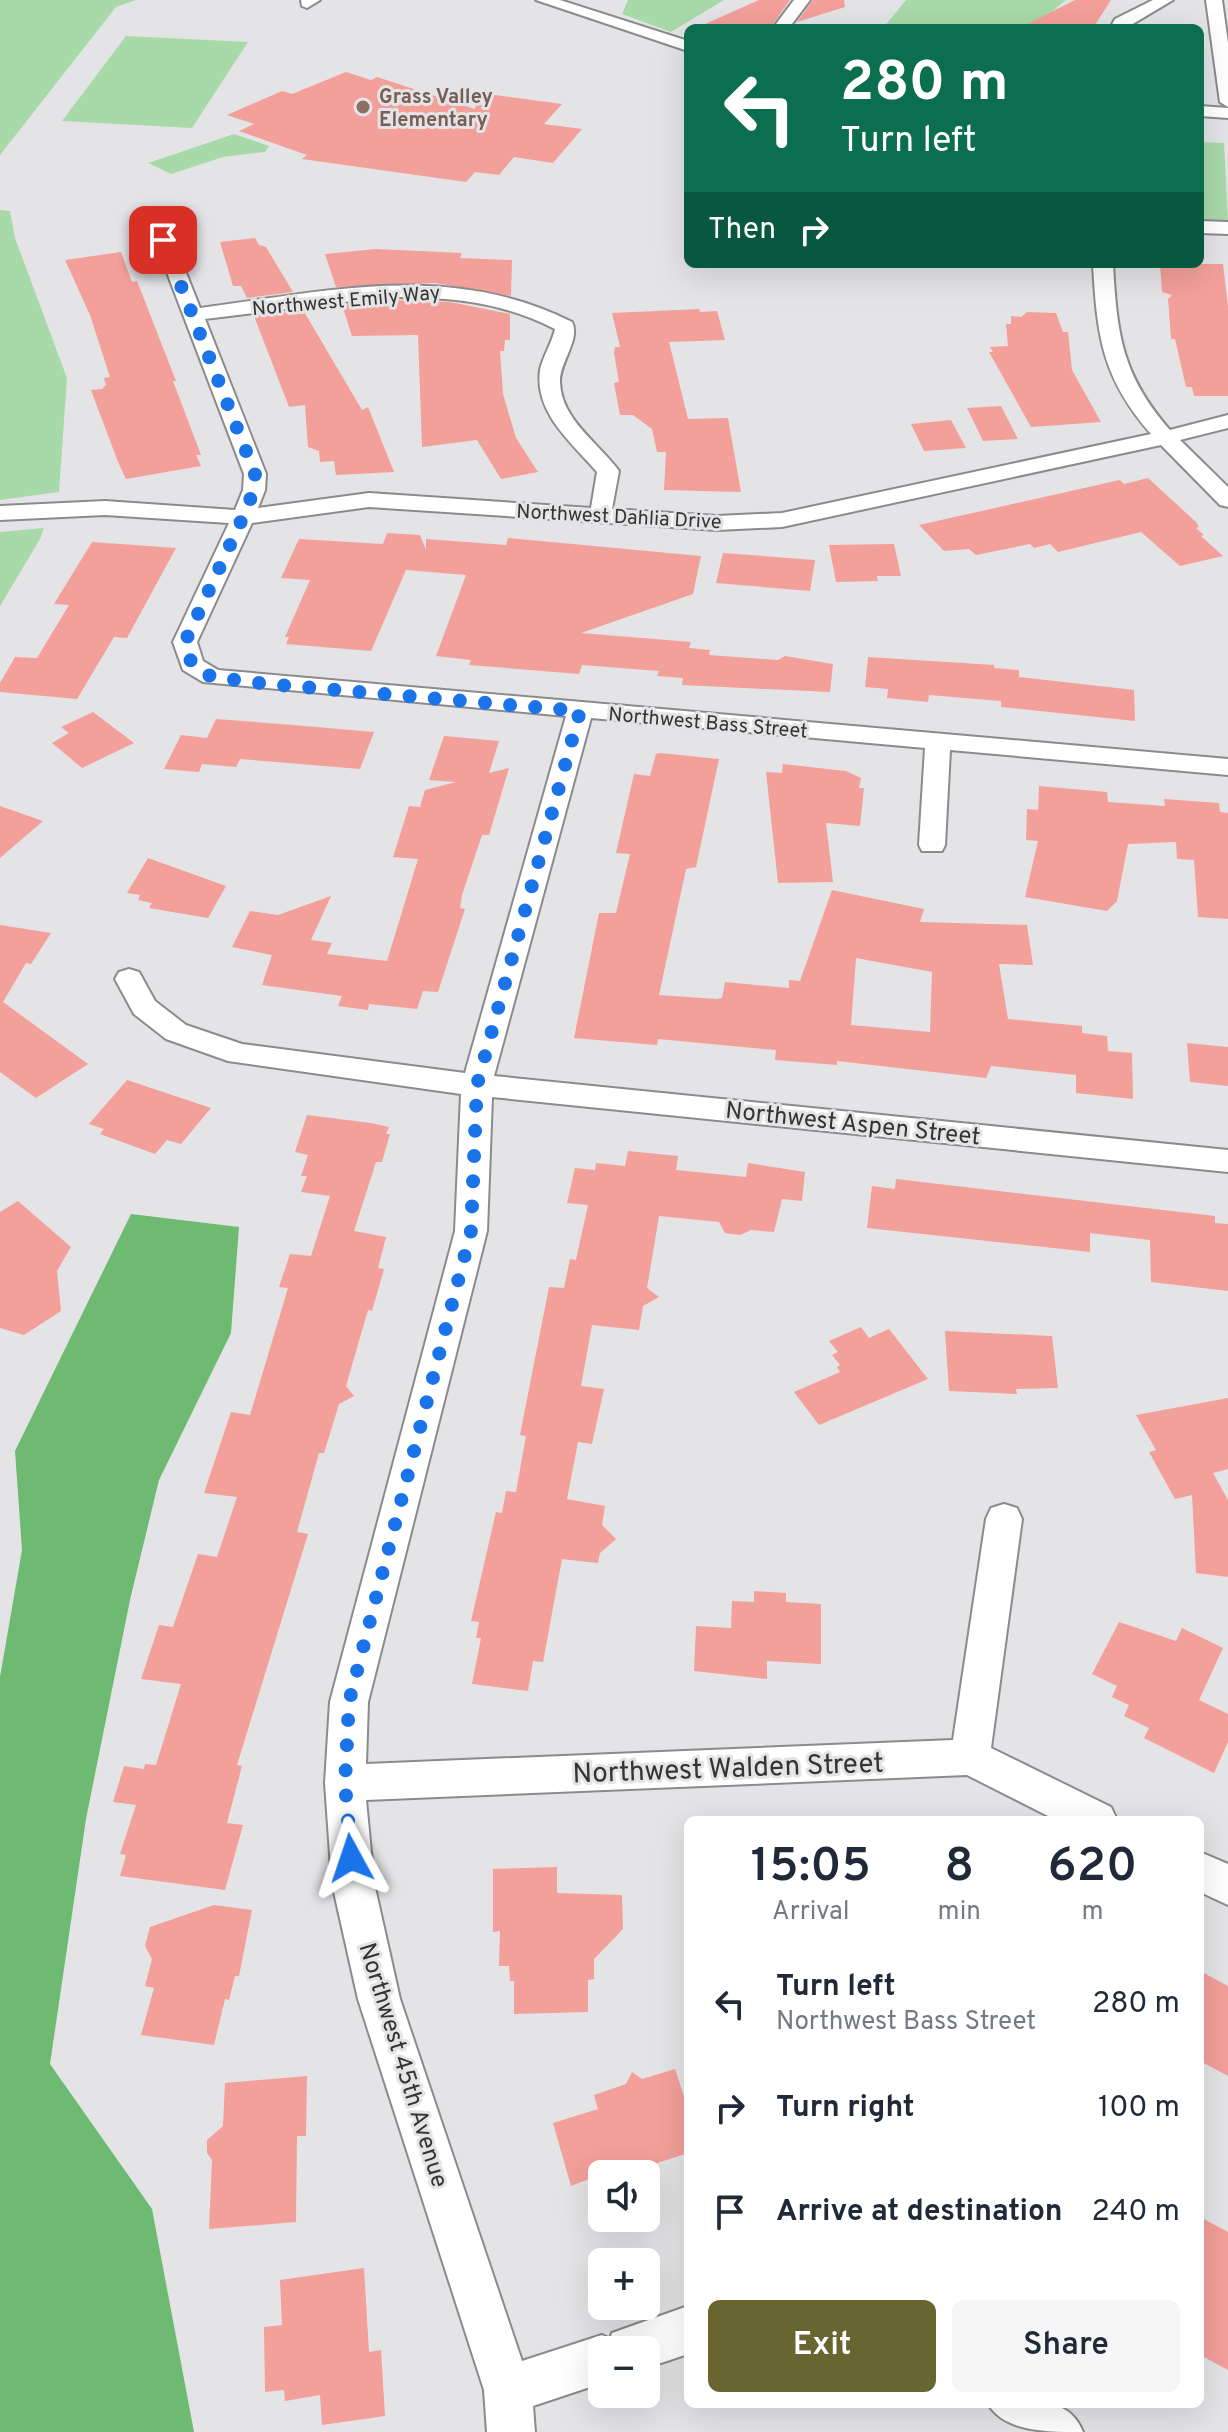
<!DOCTYPE html>
<meta charset="utf-8">
<style>
:root{--surface:#fff;--page:#f6f6f7;--text:#1f2937;--muted:#747a83;--accent:#696531}
body{margin:0;font-family:Overpass,sans-serif;background:var(--page);color:var(--text);height:100vh;display:flex;flex-direction:column;font-size:30px;white-space:nowrap}
*{box-sizing:border-box;margin:0}
p{font-size:26px;color:var(--muted)}
.icon{flex:none;width:44px;height:44px;fill:none;stroke:currentColor;stroke-width:2;stroke-linecap:round;stroke-linejoin:round}
.map{position:relative;flex:1;overflow:hidden}
.sheet{position:absolute;left:684px;top:1816px;width:520px;height:592px;display:flex;flex-direction:column;background:var(--surface);border-radius:12px;box-shadow:0 8px 32px #0002}
.sheet>*{flex:none}
.guide{position:absolute;left:684px;top:24px;width:520px;height:244px;border-radius:12px;box-shadow:0 8px 32px #0002;background:#0b6e4f;color:#fff;overflow:hidden}
.fabs{position:absolute;left:588px;top:2160px;display:grid;gap:16px}
.fabs a{display:grid;place-items:center;width:72px;height:72px;border-radius:12px;background:var(--surface);box-shadow:0 8px 32px #0002;font-size:40px}
.pin{position:absolute;display:grid;place-items:center;width:68px;height:68px;color:#fff;margin:-34px;border-radius:16px;box-shadow:0 4px 12px #0006}
.me{position:absolute;width:88px;margin:-44px;rotate:355deg;stroke-linejoin:round;filter:drop-shadow(0 0 6px #0008)}
.turn{display:flex;align-items:center;gap:28px;height:168px;padding:0 24px;font-size:36px}
.turn .icon{width:104px;height:104px;stroke-width:2.5}
.turn b{display:block;font-size:56px;line-height:68px}
.then{display:flex;align-items:center;height:76px;padding:0 24px;background:#0003;gap:16px;font-size:30px}
.eta{display:flex;justify-content:space-evenly;align-items:center;height:136px;text-align:center}
.eta b{font-size:48px;font-weight:600;line-height:56px}
.action{display:flex;gap:16px;margin-top:auto;padding:16px 24px}
.action a{flex:1;height:92px;border-radius:12px;background:var(--accent);color:#fff;font-size:32px;font-weight:600;line-height:92px;text-align:center}
.action a+a{background:var(--page);color:var(--text)}
ul{padding:0;list-style:none}
li{display:flex;align-items:center;gap:24px;height:104px;padding:0 24px}
li div{flex:1}
li b{display:block;font-size:30px}
li em{font-style:normal}
.map>svg:first-child{display:block}
.green{fill:#a8d9a9}
.forest{fill:#6eba73}
.building{fill:#f39f9a;fill-rule:evenodd}
.lines{fill:none;stroke-linecap:round;stroke-linejoin:round}
.minor-casing{stroke:#8b8b8e;stroke-width:4}
.minor{fill:#fff;fill-rule:evenodd}
.route{stroke:#1a73e8;stroke-width:14;stroke-dasharray:0 25.2}
.education-dot{fill:#8d6e63;stroke:#e4e4e7;stroke-width:3}
.labels{text-anchor:middle;stroke-width:6;stroke-linejoin:round;paint-order:stroke}
.far-education-label{font-size:20px;font-weight:bold;fill:#785e54;stroke:#e4e4e7;text-anchor:start}
.far-street-label{font-size:20px;fill:#343435;stroke:#e4e4e7}
.street-label{font-size:24px;fill:#343435;stroke:#e4e4e7}
.near-street-label{font-size:28px;fill:#343435;stroke:#e4e4e7}
</style>
<div class="map">
<svg width="1228" height="2432" viewBox="0 0 1228 2432">
<rect width="100%" height="100%" fill="#e4e4e7"/>
<!-- green -->
<path class="green" d="M0 0H136L116 7 0 155Z
M628 0H724L671 32 622 14Z
M906 0H1066L1032 28H883Z
M126 36 248 42 192 128 62 121Z
M234 134 269 146 265 152 223 157 171 174 148 163Z
M1200 142 1224 143 1228 222 1200 220Z
M0 210 10 211 15 238 67 378 59 492 0 500Z
M44 528 40 539 0 606V532Z"/>
<!-- forest -->
<path class="forest" d="M131 1214 239 1227 231 1333 159 1480 130 1600 86 1819 50 2064 152 2209 194 2432H0V1677L22 1550 15 1451Z"/>
<!-- building -->
<path class="building" d="M759 0H790L770 28H696Z
M813 0H844L845 7 797 22Z
M1075 0H1111L1093 28H1019Z
M346 72 371 80 377 77 475 109 476 104 482 105 487 94 562 104 544 124 582 129 553 163 514 157 499 175 475 172 466 182 302 159 307 155 239 131 254 124 227 115 282 91 292 94Z
M255 238 259 245 266 247 293 292 247 298 241 286H233L220 242Z
M376 249 462 253 460 258 512 260 511 296 435 283 336 287 325 254Z
M121 252 132 282 137 281 176 381H173L201 455H196L201 466 126 479 118 462 91 390 102 389 106 385 104 378 110 377 90 315 65 260Z
M1160 264H1223L1228 307V396H1194L1192 387H1186L1175 339H1171L1168 299 1172 295 1162 292Z
M384 300 450 302 510 314V340H505L504 351H500L503 394 516 438 538 472 501 479 477 440 422 447 418 335 352 336 342 305Z
M699 309 700 312 717 311 725 340 669 342 688 419 728 418 741 492 664 490 666 452H657L652 429 633 415H620L614 383 619 382 614 353 615 347H620L612 313Z
M303 310 362 410 368 407 394 472 336 475 334 461 320 462 319 451 308 447 305 405 289 407 254 316Z
M1027 312 1056 313 1063 332H1068L1072 370 1101 422 1031 427 989 352H993L990 347 1008 346 1006 324H1011V316L1021 317Z
M1001 406 1018 439 983 441 967 408Z
M951 420 966 448 924 451 911 424Z
M1148 478 1196 522 1199 527 1196 528 1204 535 1201 536 1223 556 1180 566 1141 532 1058 552 1050 544 1034 548 1030 544 976 555 969 549 944 551 919 525 1120 480 1124 484Z
M387 533 420 535 426 550V539L506 545 508 538 701 556 693 594 581 633 691 642 689 648 710 650 709 655 778 660 785 656 833 664 830 692 682 685 683 678 657 676 659 671 582 665 579 674 469 665 471 660 436 656 466 575 406 570 371 651 286 644 289 637H285L310 580 281 578 299 539 383 544Z
M92 542 176 548 127 638 114 637 77 699 0 692V683L15 657 37 658 69 605 54 604Z
M894 544 901 576H877L878 581 836 582 829 545Z
M723 553 815 560 810 591 716 583Z
M868 657 994 665V668L1019 670V677L1134 690 1135 721 1001 707V701L929 695 928 702 887 698 888 689 865 687Z
M93 712 134 743 82 768 52 743 69 733 61 727Z
M216 719 293 725 374 732 360 769 240 759 236 767 202 764 199 772 164 769 181 735 207 738Z
M444 736 499 741 489 773 509 768 489 835H482L462 895 460 908 465 909 438 992 423 991 417 1009 369 1004 368 1010 338 1006 342 996 262 985 272 955 232 947 250 911 278 915 331 896 311 940 332 943 327 954 387 961 418 859 393 857 409 806 420 807 425 790 456 782 429 780Z
M660 753 719 759 696 867 686 869 659 995 717 999 722 998 725 982 789 988V980L800 981 832 890 924 909 920 922 1027 925 1033 965 999 964 1008 1019 1082 1026V1033L1107 1036 1108 1051 1132 1053 1133 1099 1076 1093V1075L991 1066 986 1078 837 1061V1065L775 1060 776 1050 658 1039 657 1045 574 1038 599 913H616L630 854 616 853 634 774 650 776 656 754ZM856 958 932 972 930 1032 851 1025Z
M783 764 846 771 861 778 859 788H864L860 826 826 823 833 882 778 883 766 772 782 773Z
M1039 786 1107 792 1108 802 1165 806 1164 799 1219 803 1220 812 1228 813V919L1198 917 1194 860 1177 859 1176 842 1128 844 1117 901 1107 911 1025 897 1038 841 1026 840 1027 809 1038 810Z
M0 806 43 821 0 858Z
M148 858 226 886 208 918 149 908 152 903 138 900 140 895 127 893Z
M0 925 51 933 31 964 26 963 3 1002 88 1064 36 1098 0 1072Z
M1187 1043 1228 1047V1086L1190 1082Z
M127 1080 211 1108 181 1144 167 1140 155 1154 100 1134 104 1129 89 1124Z
M307 1115 371 1123 389 1127 386 1134H390L382 1162H376L354 1231 386 1237 378 1268 384 1269 372 1311 368 1310 346 1386 354 1396 339 1404 324 1453H319L297 1532 308 1534 237 1765 242 1766 227 1823 243 1825 225 1890 120 1876 126 1855 120 1854 136 1805 113 1802 124 1766 144 1769 145 1764 156 1765 181 1684 141 1679 159 1625 173 1627 198 1554 217 1557 237 1497 204 1493 231 1412 250 1415 288 1288 279 1287 290 1254 311 1256 330 1196 301 1192 307 1176H301L308 1155 295 1152Z
M628 1151 678 1156 676 1170 746 1177 748 1163 805 1172 802 1201 782 1199 774 1232 751 1230 740 1235 725 1233 719 1222 659 1216 647 1288 659 1297 643 1306 639 1330 592 1325 581 1386 604 1389 592 1444 578 1442 567 1499 605 1506 602 1525 616 1539 600 1553 598 1563 562 1559 543 1662 533 1661 528 1691 472 1684 481 1638H476L479 1622 471 1621 496 1512 502 1513 506 1491 516 1492 526 1436 520 1435 549 1287 564 1288 570 1259 576 1260 588 1205 567 1203 575 1168 595 1170 596 1163 625 1166Z
M896 1179 1215 1216V1223L1228 1224V1291L1151 1282 1150 1240 1090 1233V1252L867 1228 872 1186 895 1189Z
M18 1201 71 1247 57 1271 61 1311 24 1335 0 1328V1212Z
M861 1327 869 1338 889 1329 928 1379 819 1425 794 1392 840 1372 837 1367 840 1365 832 1355 838 1352 829 1341Z
M945 1331 1052 1336 1058 1388 1016 1389 1017 1394 949 1391Z
M1228 1398V1469L1213 1473 1228 1500V1577L1196 1573 1192 1495 1175 1499 1149 1452 1156 1450 1136 1415Z
M754 1591 786 1593V1602L821 1604V1664L767 1661V1679L694 1671 696 1626 731 1628 732 1601 754 1602Z
M1119 1622 1176 1641 1182 1628 1223 1648 1199 1700 1228 1714V1742L1214 1773 1144 1738 1149 1728 1124 1716 1129 1705 1112 1697 1117 1686 1092 1674Z
M557 1867V1893L622 1895 623 1929 594 1959V1979L588 1980V2012L514 2014V1981H510L509 1966H499L500 1931 493 1932V1869Z
M214 1905 252 1910 239 1976H235L229 2000 225 1999 214 2045 141 2035 154 1988 145 1986 152 1959 145 1946 150 1927Z
M1200 1971 1228 1986V2076L1200 2061Z
M675 2069 688 2109V2153L623 2174H602L571 2186 553 2123 598 2109 594 2095 626 2084 632 2072 642 2079Z
M307 2076 306 2136H297L296 2222 209 2229 212 2160 207 2153V2140L223 2126 225 2083Z
M1200 2217 1228 2232V2370L1200 2355Z
M364 2268 369 2352 381 2350 385 2416 322 2425 320 2395 285 2401 284 2390 265 2392 264 2327 282 2325 280 2280Z"/>
<g class="lines">
<!-- minor casing -->
<g class="minor-casing">
<path id="minor" d="M301 0H320L307 8 302 6Z
M536 0H560L688 41V51Z
M794 0H810L789 28H773Z
M1153 0H1173L1126 28H1110L1115 19Z
M1206 0H1222L1228 43V107L1220 102Z
M1200 106 1228 108V118L1200 116Z
M154 209 163 215 200 308C328 291 451 261 572 322 581 339 559 363 560 382 561 420 599 443 619 471L612 509 717 516 782 513 1151 434C1102 378 1097 336 1093 264H1113C1117 335 1122 375 1170 430L1228 415V428L1180 440 1228 487V507L1220 505 1161 445 782 527 717 530 369 507 252 523 197 642 203 661 218 670 1228 759V775L950 750 945 845 942 851H922L919 845 925 748 591 718 494 1076 1228 1150V1172L492 1097 487 1231 368 1702 366 1764 953 1740 986 1519 991 1508 1004 1504 1017 1508 1022 1519 991 1748 1111 1807 1117 1820H1056L967 1775 366 1800 374 1883 400 1999 522 2361 602 2335 610 2339 612 2333 688 2306V2354L646 2368V2350H602V2383L533 2406 535 2432H487L484 2390 358 1999 332 1883 325 1783 330 1702 455 1231 461 1094 228 1061 166 1039 134 1014 115 979 119 972 129 969 139 972 155 1001 186 1025 242 1044 465 1073 566 716 203 682 183 670 173 642 229 523 105 515 0 520V506L105 501 235 510 243 490 244 474 145 215ZM384 297C446 297 499 300 555 329 552 343 543 356 540 370 534 413 572 443 597 472L591 508 369 493 258 508 265 490 266 474 205 319Z
M1200 221 1228 222V234L1200 233Z
M1200 1852 1228 1864V1905L1200 1892Z
M988 2404C1026 2404 1067 2392 1083 2432 1046 2432 1005 2432 988 2404Z"/>
</g>
<!-- minor -->
<use href="#minor" class="minor"/>
</g>
<g class="lines">
<!-- route -->
<path class="route" d="M163 240 255 474 254 490 243 517 185 642 192 665 212 677 268 684 580 711 477 1085 471 1231 349 1702 345 1783 351 1858"/>
</g>
<!-- markers -->
<circle class="education-dot" cx="363" cy="107" r="8"/>
<g class="labels">
<!-- far-education labels -->
<g class="far-education-label">
<text x="379" y="103">Grass Valley<tspan x="379" dy="23">Elementary</tspan></text>
</g>
<!-- far-street labels -->
<g class="far-street-label">
<text transform="translate(346 300) rotate(-5)" y="7">Northwest Emily Way</text>
<text transform="translate(619 516) rotate(3)" y="7">Northwest Dahlia Drive</text>
<text transform="translate(708 722) rotate(5)" y="7">Northwest Bass Street</text>
</g>
<!-- street labels -->
<g class="street-label">
<text transform="translate(853 1123) rotate(6)" y="8">Northwest Aspen Street</text>
<text transform="translate(404 2065) rotate(73)" y="8">Northwest 45th Avenue</text>
</g>
<!-- near-street labels -->
<g class="near-street-label">
<text transform="translate(728 1767) rotate(-2)" y="10">Northwest Walden Street</text>
</g>
</g>
</svg>
<div class="fabs">
<a><svg class="icon" aria-label="sound" viewBox="0 0 24 24"><path d="M4 9h4l5-4v14l-5-4H4zM17 9q2 3 0 6"/></svg></a>
<a>+</a>
<a>−</a>
</div>
<div class="pin" style="left:163px;top:240px;background:#d93025"><svg class="icon" aria-label="arrive" viewBox="0 0 24 24"><path d="M6 21V4h12l-3 4 3 4H6"/></svg></div>
<svg class="me" style="left:351px;top:1858px" viewBox="-20 -20 40 40"><path d="M0-17L14 15 0 8-14 15z" fill="#1a73e8" stroke="#fff" stroke-width="4"/></svg>
<div class="guide">
<div class="turn"><svg class="icon" aria-label="left" viewBox="0 0 24 24"><path d="M17 20v-9H6M10 6l-5 5 5 5"/></svg><div><b>280 m</b>Turn left</div></div>
<div class="then">Then<svg class="icon" aria-label="right" viewBox="0 0 24 24"><path d="M7 20v-9h11M14 6l5 5-5 5"/></svg></div>
</div>
<section class="sheet">
<div class="eta">
<div><b>15:05</b><p>Arrival</p></div>
<div><b>8</b><p>min</p></div>
<div><b>620</b><p>m</p></div>
</div>
<ul>
<li><svg class="icon" aria-label="left" viewBox="0 0 24 24"><path d="M17 20v-9H6M10 6l-5 5 5 5"/></svg><div><b>Turn left</b><p>Northwest Bass Street</p></div><em>280 m</em></li>
<li><svg class="icon" aria-label="right" viewBox="0 0 24 24"><path d="M7 20v-9h11M14 6l5 5-5 5"/></svg><div><b>Turn right</b></div><em>100 m</em></li>
<li><svg class="icon" aria-label="arrive" viewBox="0 0 24 24"><path d="M6 21V4h12l-3 4 3 4H6"/></svg><div><b>Arrive at destination</b></div><em>240 m</em></li>
</ul>
<div class="action"><a>Exit</a><a>Share</a></div>
</section>
</div>
